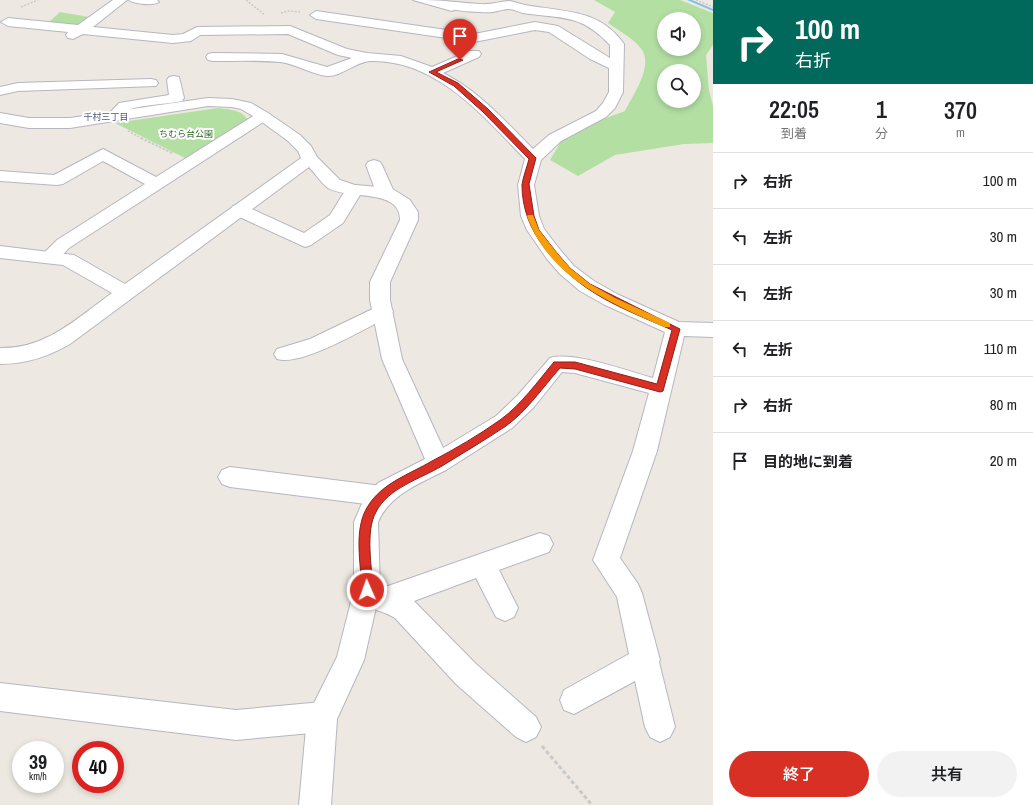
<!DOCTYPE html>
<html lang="ja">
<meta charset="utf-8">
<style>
:root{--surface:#fff;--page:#f2f2f2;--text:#202124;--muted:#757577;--line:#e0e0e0;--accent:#d93025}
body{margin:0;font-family:"Archivo Narrow","Noto Sans JP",sans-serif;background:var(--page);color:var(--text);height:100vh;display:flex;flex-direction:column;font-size:15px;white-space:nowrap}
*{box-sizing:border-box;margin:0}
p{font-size:13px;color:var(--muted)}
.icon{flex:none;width:22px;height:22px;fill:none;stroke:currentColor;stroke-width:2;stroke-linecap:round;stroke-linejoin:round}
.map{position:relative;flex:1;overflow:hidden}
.side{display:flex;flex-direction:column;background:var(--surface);width:320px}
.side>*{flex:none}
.banner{background:#00695c;color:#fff;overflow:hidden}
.fabs{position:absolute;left:657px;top:12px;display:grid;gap:8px}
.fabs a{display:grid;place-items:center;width:44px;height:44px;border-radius:50%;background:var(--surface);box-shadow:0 2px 6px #0003;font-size:20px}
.speed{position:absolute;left:12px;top:741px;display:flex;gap:8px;font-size:20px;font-weight:700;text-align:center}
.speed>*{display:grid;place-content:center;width:52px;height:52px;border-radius:50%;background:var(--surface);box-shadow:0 2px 6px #0003;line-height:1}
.speed small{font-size:10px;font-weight:400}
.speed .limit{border:6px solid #d22;background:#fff;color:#111}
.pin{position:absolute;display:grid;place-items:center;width:34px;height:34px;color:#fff;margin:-41px -17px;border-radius:50% 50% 50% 0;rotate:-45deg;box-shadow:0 0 4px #0007}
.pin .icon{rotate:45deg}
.me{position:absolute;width:44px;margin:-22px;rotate:358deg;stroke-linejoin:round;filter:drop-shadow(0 0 3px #0008)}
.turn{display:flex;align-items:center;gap:14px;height:84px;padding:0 16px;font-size:18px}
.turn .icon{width:52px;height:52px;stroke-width:2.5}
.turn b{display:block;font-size:28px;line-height:34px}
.eta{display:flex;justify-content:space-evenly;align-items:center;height:68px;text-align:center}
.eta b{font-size:24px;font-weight:600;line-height:28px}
.primary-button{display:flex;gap:8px;margin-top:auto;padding:8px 16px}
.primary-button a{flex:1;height:46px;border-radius:24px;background:var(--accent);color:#fff;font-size:16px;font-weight:600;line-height:46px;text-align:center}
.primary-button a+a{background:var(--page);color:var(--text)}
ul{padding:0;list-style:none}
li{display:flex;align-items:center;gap:12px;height:56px;padding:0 16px;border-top:1px solid var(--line)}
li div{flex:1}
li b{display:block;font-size:15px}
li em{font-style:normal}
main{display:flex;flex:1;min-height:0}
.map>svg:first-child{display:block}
.green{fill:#b3dfa3;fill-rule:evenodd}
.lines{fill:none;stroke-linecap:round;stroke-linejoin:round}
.stream{fill:#7fc1e5;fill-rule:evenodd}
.service-casing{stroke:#b5b6c0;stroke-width:2}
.minor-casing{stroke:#b5b6c0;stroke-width:2}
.tertiary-casing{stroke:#b5b6c0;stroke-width:2}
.path-far2{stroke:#c9c9c9;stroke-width:1.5;stroke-dasharray:2 1.5;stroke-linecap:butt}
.path-far1{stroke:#c9c9c9;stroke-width:2;stroke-dasharray:2.5 1.5;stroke-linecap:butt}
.path{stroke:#c9c9c9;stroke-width:3;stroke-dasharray:4 2.5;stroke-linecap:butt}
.service{fill:#fff;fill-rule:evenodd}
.minor{fill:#fff;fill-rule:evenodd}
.tertiary{fill:#fff;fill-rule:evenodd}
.route{fill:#d93025;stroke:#8d1f18}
.slow{fill:#f59e0b}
.labels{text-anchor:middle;stroke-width:4;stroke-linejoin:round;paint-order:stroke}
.far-neighbourhood-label{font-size:9px;fill:#51557b;stroke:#fff}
.far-park-label{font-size:9px;fill:#2a6622;stroke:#fff}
</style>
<main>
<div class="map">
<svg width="713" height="805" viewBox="0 0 713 805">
<rect width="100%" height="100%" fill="#ede9e2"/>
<!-- green -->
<path class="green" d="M594 0H680L713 13V45L706 55 709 90 713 106V143L684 144 615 155 578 176 550 160 566 133 625 111C633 95 653 67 642 50 635 39 619 31 608 23L615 12ZM664 19H694V49H664ZM664 71H694V101H664Z
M60 12 89 17 78 26 47 24Z
M218 108C228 109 244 110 248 121L187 159 115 123Z"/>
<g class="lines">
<!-- stream -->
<path class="stream" d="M687 0H692L713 9V11Z"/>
<!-- service casing -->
<g class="service-casing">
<path id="service" d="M129 0H157L159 2C153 6 134 4 129 0Z
M413 0H426L456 9 452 11Z"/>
</g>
<!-- minor casing -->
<g class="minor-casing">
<path id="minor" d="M113 0H127L93 27 173 35 183 34 197 27 290 26 347 49 367 53 401 56 432 67 469 51H479L481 54 479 57 443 73C479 91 505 121 533 149L549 135 596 111 603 103 609 92V68L590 59 549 32 535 30 474 42 316 19 310 15 316 11 474 34 535 22 558 26 610 58V45C580 13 562 19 523 13 519 12 513 9 509 9 504 9 499 11 493 12 481 13 431 10 425 0 443 0 461 3 480 4 490 5 502 1 510 1 515 2 520 4 525 5 563 12 599 8 624 44L623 92 615 108 606 117 561 141 541 160 534 185 539 216 544 229 561 251 574 266 594 281 619 295 679 322 713 323V337L684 336 657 451 620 558 638 584 642 593 660 660 659 662 675 727 670 737 660 742 650 737 645 727 635 681 574 714 564 710 560 700 564 690 629 654 617 597 593 560 633 451 649 393 575 373 562 372 534 407 512 428 446 470 438 473 430 470 426 463 430 456 496 416 518 395 550 358C574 351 627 371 653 378L665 332 605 305 580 291 560 274 547 259 527 230 521 216 518 185 525 159C483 116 436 59 370 61 355 62 341 77 327 76 311 74 296 64 280 62 258 60 235 61 213 61L208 60 206 57 208 54 213 53 282 54 327 67 352 58 338 55 288 34 200 35 191 41 173 43 83 34 73 39 68 38 66 35 68 32 8 26 1 22 8 18 78 25Z
M174 76 179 77 184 98 182 101C170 104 138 105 129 110 120 114 121 123 109 120L106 117 119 103 169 95 167 80 169 77Z
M151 79 156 80 158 83 156 86 18 91 0 95V87L18 83Z
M263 111 268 113 271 116 268 119 69 248C61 256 56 264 43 260L41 256 57 240 145 184 103 161 63 184 57 185 0 181V171L54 175 103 149 156 177 258 113Z
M374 160 380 162 382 165 394 192 391 196 385 197 379 196 376 192 366 165 368 162Z
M354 185 360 186 363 190 343 223 311 245 305 247 233 214 230 210 233 206 239 205 245 206 304 233 330 215 348 186Z
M383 304 390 306 393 311 390 316C366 328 301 367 277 359L274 354 277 349 310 339Z
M230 467 382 486 391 489 394 496 391 503 382 506 230 487 222 484 218 477 222 470Z
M540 533 549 536 553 544 549 552 499 570 518 608 514 617 505 621 496 617 476 578 414 601 476 664 536 717 541 727 536 737 526 742 516 737 456 684 395 618C385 612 378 611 368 607L364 598 368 589 377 586H388Z
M0 683 236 710 322 702 332 707 337 717 332 727 322 732 236 740 0 711Z"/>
</g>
<!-- tertiary casing -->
<g class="tertiary-casing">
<path id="tertiary" d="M208 98 232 99 251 103 268 113 300 135 311 146 317 157 340 180 355 185 391 188 410 200 418 212V220L390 282V300L402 359 450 463 446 470C421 483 390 494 378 522L380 590 364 660 337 719 331 805H299L307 717 337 657 354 590V522L363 501 378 483 425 459 382 359 370 300V282L400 220C401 188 348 200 328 188 321 183 315 173 309 167L70 344C48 357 25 364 0 364V348C46 349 76 319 112 293L63 265 0 258V246L74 255 125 284 301 158 298 151 288 141 258 119 241 109 232 107 208 106 70 128H29L0 123V113L29 118H70Z"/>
</g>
<!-- path-far2 -->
<path class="path-far2" d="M246 0 265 15
M696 0 713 7
M21 7 38 0
M281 13 288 11 300 12
M128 131 143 139"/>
<!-- path-far1 -->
<path class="path-far1" d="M141 138 172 153"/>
<!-- path -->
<path class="path" d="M542 746 592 805"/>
<!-- service -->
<use href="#service" class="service"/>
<!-- minor -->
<use href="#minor" class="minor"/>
<!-- tertiary -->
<use href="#tertiary" class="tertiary"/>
</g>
<!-- route -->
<path class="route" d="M458 59 463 60 436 72 458 83 488 109 536 158 529 184 534 216 539 230 557 253 570 268 590 284 680 329 663 391 660 392 575 369 560 368C543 387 527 411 506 426 485 440 463 453 442 466 420 479 388 488 376 512 365 531 372 568 373 590L371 593 367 595 363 593 362 590C361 564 353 529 368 506 382 483 410 474 432 461 455 449 479 435 500 420 521 405 538 381 554 362H575L657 384 672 330C620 307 580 294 544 247 530 229 522 208 522 185 523 177 527 167 529 159L483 112 454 86 429 72Z"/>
<!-- slow -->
<path class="slow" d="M528 215H533L539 230 557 253 570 268 590 284 615 298 670 323V327H664C609 302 549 278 527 216Z"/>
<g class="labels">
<!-- far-neighbourhood labels -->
<g class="far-neighbourhood-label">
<text x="106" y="120">千村三丁目</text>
</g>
<!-- far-park labels -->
<g class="far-park-label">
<text x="186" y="137">ちむら台公園</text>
</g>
</g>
</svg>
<div class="fabs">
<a><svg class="icon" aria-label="sound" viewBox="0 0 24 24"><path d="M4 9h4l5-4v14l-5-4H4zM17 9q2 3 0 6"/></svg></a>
<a><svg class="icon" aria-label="search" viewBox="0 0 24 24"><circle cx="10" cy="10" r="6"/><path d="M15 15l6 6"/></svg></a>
</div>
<div class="speed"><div>39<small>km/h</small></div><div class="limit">40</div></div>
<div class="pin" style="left:460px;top:60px;background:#d93025"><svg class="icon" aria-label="arrive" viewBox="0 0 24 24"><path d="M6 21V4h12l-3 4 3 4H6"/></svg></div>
<svg class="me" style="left:367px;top:590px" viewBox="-20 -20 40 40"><circle r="17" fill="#d93025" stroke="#fff" stroke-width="3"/><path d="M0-11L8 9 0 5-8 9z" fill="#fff"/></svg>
</div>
<section class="side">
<div class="banner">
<div class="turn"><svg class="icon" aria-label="right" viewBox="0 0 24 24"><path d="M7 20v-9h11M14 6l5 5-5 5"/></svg><div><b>100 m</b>右折</div></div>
</div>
<div class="eta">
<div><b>22:05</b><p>到着</p></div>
<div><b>1</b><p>分</p></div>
<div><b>370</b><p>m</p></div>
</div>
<ul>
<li><svg class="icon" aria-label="right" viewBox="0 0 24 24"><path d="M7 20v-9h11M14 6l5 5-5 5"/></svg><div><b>右折</b></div><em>100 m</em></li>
<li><svg class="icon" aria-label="left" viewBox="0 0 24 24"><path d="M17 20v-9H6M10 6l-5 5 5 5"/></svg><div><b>左折</b></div><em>30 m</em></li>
<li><svg class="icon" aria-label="left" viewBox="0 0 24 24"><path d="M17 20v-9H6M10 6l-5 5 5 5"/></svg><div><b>左折</b></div><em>30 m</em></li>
<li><svg class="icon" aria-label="left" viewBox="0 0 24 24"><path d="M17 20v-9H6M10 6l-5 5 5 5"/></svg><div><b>左折</b></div><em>110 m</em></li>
<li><svg class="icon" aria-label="right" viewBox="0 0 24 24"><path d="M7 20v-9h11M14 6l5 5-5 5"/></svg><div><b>右折</b></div><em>80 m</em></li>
<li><svg class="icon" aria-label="arrive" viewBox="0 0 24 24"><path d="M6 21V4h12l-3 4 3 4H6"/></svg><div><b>目的地に到着</b></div><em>20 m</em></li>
</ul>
<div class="primary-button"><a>終了</a><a>共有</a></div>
</section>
</main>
